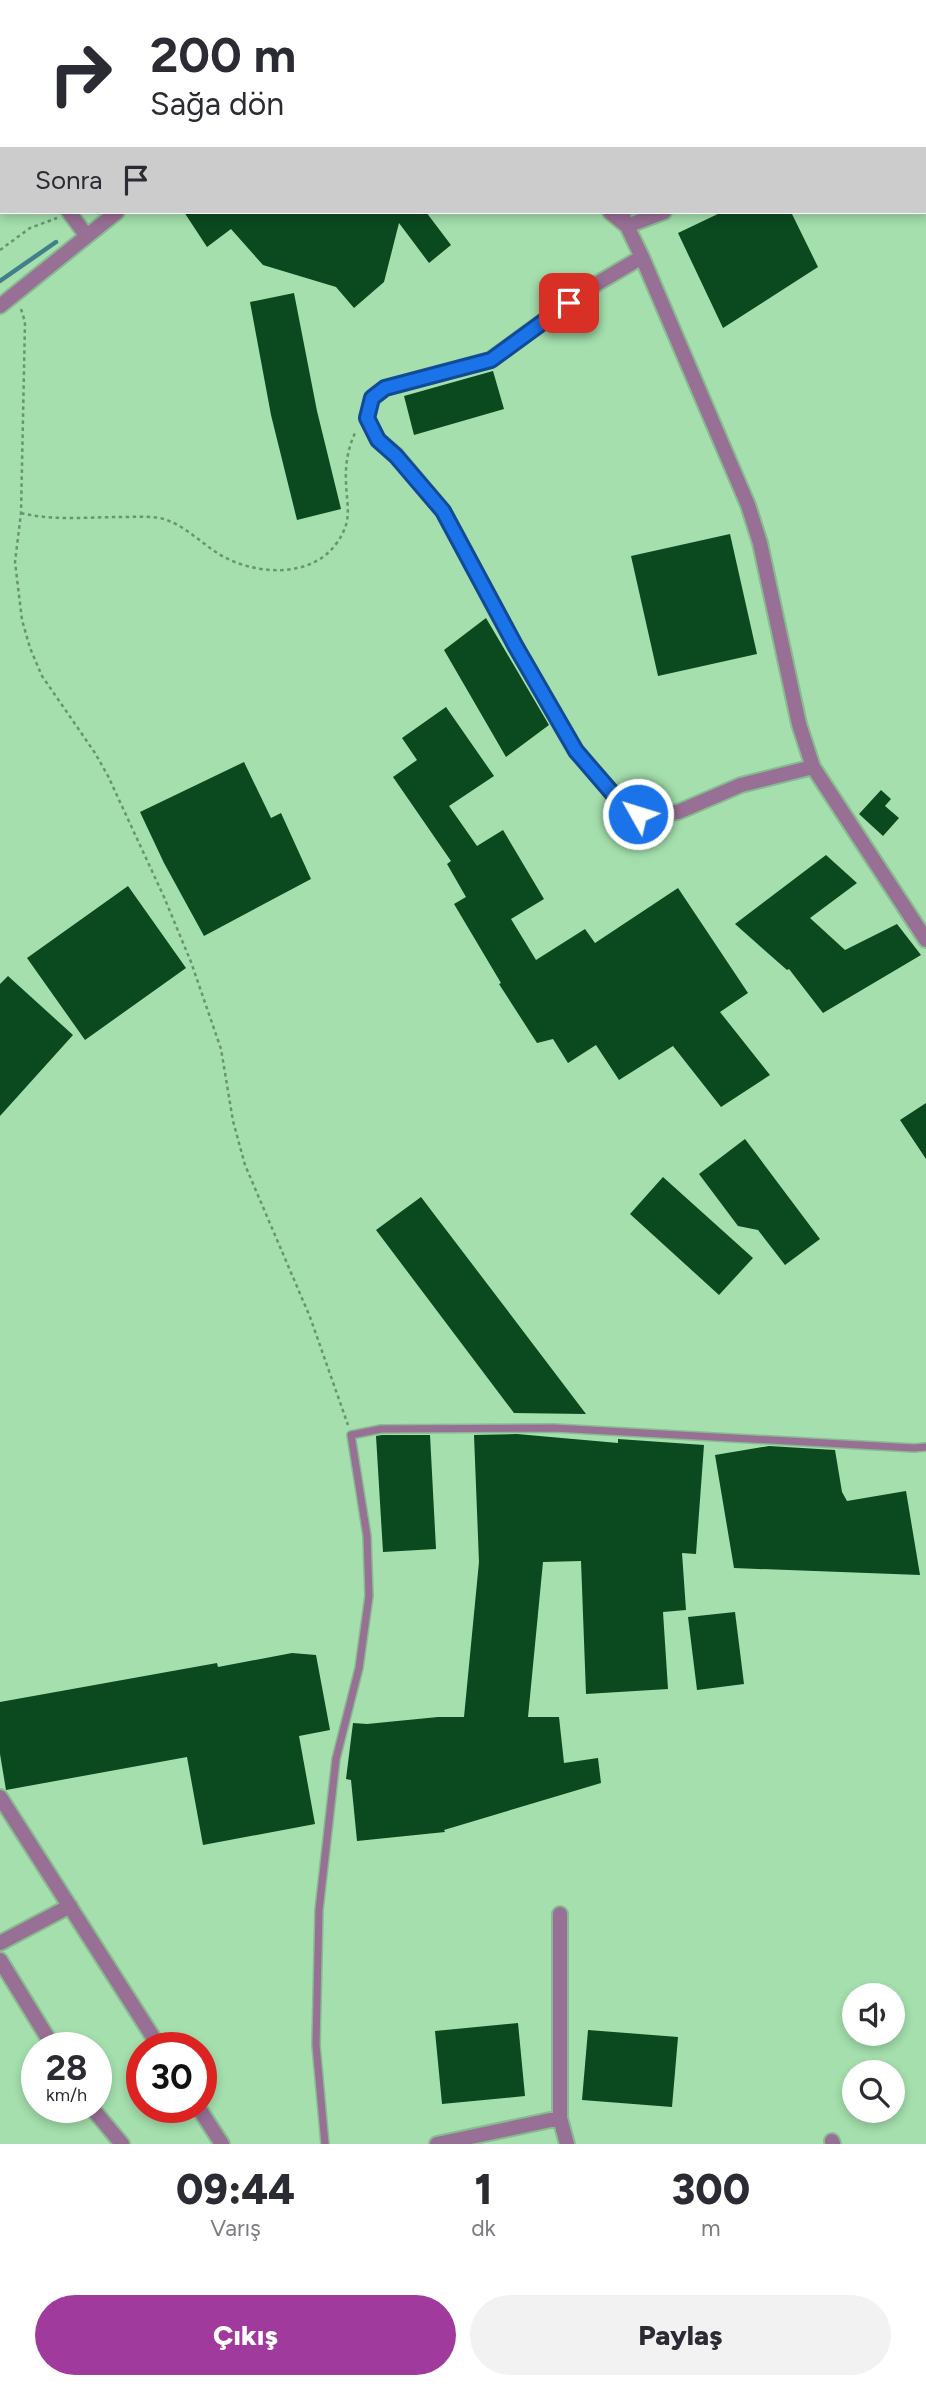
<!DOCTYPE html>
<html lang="tr">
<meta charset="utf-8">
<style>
:root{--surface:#fff;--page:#f2f2f3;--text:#2b2b33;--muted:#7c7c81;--accent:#a03a9d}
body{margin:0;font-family:Figtree,sans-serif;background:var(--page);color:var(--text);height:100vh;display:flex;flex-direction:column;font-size:26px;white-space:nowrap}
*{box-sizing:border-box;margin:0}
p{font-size:23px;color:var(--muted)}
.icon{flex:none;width:38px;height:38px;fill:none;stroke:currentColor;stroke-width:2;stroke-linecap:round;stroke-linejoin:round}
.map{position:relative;height:2144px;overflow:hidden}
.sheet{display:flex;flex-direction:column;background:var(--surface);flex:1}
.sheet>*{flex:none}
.banner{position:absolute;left:0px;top:0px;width:928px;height:214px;box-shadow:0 4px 10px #0003;background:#fff;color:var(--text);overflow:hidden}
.tools{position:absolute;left:842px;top:1983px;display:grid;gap:14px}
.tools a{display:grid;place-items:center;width:63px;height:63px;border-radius:50%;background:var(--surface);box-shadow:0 4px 10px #0003;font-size:35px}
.speed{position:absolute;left:21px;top:2032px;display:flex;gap:14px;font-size:35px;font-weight:700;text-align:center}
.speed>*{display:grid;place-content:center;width:91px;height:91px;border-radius:50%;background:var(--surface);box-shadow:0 4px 10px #0003;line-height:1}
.speed small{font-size:18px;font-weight:400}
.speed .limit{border:10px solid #d22;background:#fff;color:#111}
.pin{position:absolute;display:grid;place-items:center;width:60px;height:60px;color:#fff;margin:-30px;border-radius:14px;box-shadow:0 4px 10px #0006}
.me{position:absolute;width:77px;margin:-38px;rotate:309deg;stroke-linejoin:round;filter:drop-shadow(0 0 5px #0008)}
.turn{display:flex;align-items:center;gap:24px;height:147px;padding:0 35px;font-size:32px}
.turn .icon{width:91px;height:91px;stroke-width:2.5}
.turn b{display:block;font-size:49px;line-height:60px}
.then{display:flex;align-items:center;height:66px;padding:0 35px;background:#0003;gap:14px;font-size:26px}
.eta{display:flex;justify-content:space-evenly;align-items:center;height:119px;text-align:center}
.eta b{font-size:42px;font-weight:800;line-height:49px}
.action{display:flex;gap:14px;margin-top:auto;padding:14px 35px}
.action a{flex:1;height:80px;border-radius:42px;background:var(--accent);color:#fff;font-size:28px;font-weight:800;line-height:80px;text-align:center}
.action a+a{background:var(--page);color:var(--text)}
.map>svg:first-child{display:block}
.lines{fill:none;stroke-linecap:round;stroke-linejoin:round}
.stream{stroke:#41808a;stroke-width:4.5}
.building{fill:#0b491f}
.lane-casing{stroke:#88bb90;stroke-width:10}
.street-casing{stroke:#88bb90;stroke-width:18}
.path{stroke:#699470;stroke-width:2.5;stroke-dasharray:3.5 3.5;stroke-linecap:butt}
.lane{stroke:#986f95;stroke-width:7}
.street{stroke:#986f95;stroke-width:14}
.route-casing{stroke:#114b97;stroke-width:18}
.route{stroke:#1a73e8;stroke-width:12}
</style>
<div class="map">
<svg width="926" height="2144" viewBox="0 0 926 2144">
<rect width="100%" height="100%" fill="#a4dfad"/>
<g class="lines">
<!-- stream -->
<path class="stream" d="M0 281 56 242"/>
</g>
<!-- building -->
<path class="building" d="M184 212H426L451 245 429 263 399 223 384 282 354 308 336 287 263 265 231 229 207 247Z
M722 212H791L818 267 723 328 678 233Z
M294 293 317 411 341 509 297 520 271 415 250 302Z
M493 371 504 409 414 435 404 396Z
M730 534 757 654 658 676 631 556Z
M486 618 549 725 506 757 444 650Z
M446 707 494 776 449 806 477 846 503 830 544 899 511 919 536 960 585 929 595 943 678 888 748 993 720 1012 770 1075 721 1107 673 1046 619 1080 596 1045 568 1063 553 1039 537 1043 499 984 501 983 454 904 466 897 447 864 451 861 393 777 417 760 402 738Z
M244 762 271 818 281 813 311 879 204 936 164 863 140 812Z
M881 790 891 799 885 806 899 818 883 836 859 814Z
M826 855 857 883 810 918 845 950 897 924 921 955 823 1013 789 969 787 970 735 924Z
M128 886 186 968 85 1040 27 958Z
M8 976 73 1035 0 1116V984Z
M926 1103V1159L900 1120Z
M745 1139 820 1239 785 1265 758 1230 738 1226 699 1174Z
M663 1177 753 1258 719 1295 630 1214Z
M421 1197 501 1302 586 1414 514 1413 376 1230Z
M517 1434 618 1443V1439L704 1445 696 1554 682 1553 686 1610 663 1612 668 1689 586 1694 581 1561 543 1562 528 1717H559L564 1763 598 1758 601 1783 444 1830 445 1832 357 1841 351 1780 346 1779 353 1723 367 1724 438 1717H464L479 1562 474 1435Z
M382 1435H430L436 1549 383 1552 376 1436Z
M769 1446 835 1450 842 1492 847 1501 906 1491 920 1575 734 1568 715 1455Z
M735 1612 744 1684 697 1690 688 1617Z
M292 1653 316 1655 330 1730 299 1736 315 1824 203 1845 187 1757 6 1790 0 1754V1702L217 1663 218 1667Z
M518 2023 525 2096 442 2104 435 2031Z
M588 2030 678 2037 672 2107 582 2100Z"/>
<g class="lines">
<!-- lane casing -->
<g class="lane-casing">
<path id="lane" d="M804 2 806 0
M627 225V212
M325 2144 316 2045 319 1910 336 1759 359 1668 369 1596 367 1536 351 1435 381 1429 554 1428 914 1448 926 1447"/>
</g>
<!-- street casing -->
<g class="street-casing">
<path id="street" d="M249 0 251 2
M316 0 317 2
M0 70 2 74
M69 212 86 235
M610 212 627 226 642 257 748 505 760 543 799 724 813 767 926 940
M627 226 664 212
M642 257 586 290 490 360 385 388 372 398 367 418 378 440 396 455 443 511 516 647 576 751 620 802 638 814H659L678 812 741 785 813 767
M0 306 117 212
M0 1797 160 2048
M560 1914V2118
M0 1943 70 1906
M0 1960 54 2048
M91 2107 122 2144
M198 2107 222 2144
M832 2141 833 2144
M437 2144 560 2118 567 2144"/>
</g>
<!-- path -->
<path class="path" d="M393 2V0
M0 250 30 228 57 218
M21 309 25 322 21 513 15 562 22 620 30 648 42 676 95 753 108 776 164 897 191 962 221 1049 233 1121 245 1165 310 1317 348 1425
M21 513C53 521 89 517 122 517 135 517 148 516 160 518 185 524 202 545 224 557 258 575 311 578 336 544 353 521 347 508 346 483 345 465 348 447 356 431"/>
<!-- lane -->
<use href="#lane" class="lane"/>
<!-- street -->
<use href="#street" class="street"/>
</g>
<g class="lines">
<!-- route casing -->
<g class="route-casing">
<path id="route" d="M569 303 491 360 385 388 372 398 367 418 378 440 396 456 443 511 516 647 576 751 620 802 638 814"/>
</g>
<!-- route -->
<use href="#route" class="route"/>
</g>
</svg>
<div class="tools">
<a><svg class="icon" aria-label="sound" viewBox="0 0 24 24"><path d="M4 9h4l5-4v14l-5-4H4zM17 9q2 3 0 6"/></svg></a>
<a><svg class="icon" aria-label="search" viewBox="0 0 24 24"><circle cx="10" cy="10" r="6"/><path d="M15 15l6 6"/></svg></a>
</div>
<div class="speed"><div>28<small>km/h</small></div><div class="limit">30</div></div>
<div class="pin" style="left:569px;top:303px;background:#d93025"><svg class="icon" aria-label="arrive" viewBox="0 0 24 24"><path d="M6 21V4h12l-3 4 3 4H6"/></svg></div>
<svg class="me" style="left:638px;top:814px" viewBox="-20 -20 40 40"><circle r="17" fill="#1a73e8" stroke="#fff" stroke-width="3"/><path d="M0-11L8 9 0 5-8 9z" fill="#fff"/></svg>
<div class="banner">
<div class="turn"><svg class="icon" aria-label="right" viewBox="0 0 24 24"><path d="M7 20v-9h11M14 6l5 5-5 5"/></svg><div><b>200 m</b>Sağa dön</div></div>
<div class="then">Sonra<svg class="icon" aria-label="arrive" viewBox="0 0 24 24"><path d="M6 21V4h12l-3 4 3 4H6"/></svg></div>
</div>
</div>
<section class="sheet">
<div class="eta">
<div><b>09:44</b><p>Varış</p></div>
<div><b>1</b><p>dk</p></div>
<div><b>300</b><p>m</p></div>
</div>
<div class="action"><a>Çıkış</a><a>Paylaş</a></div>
</section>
